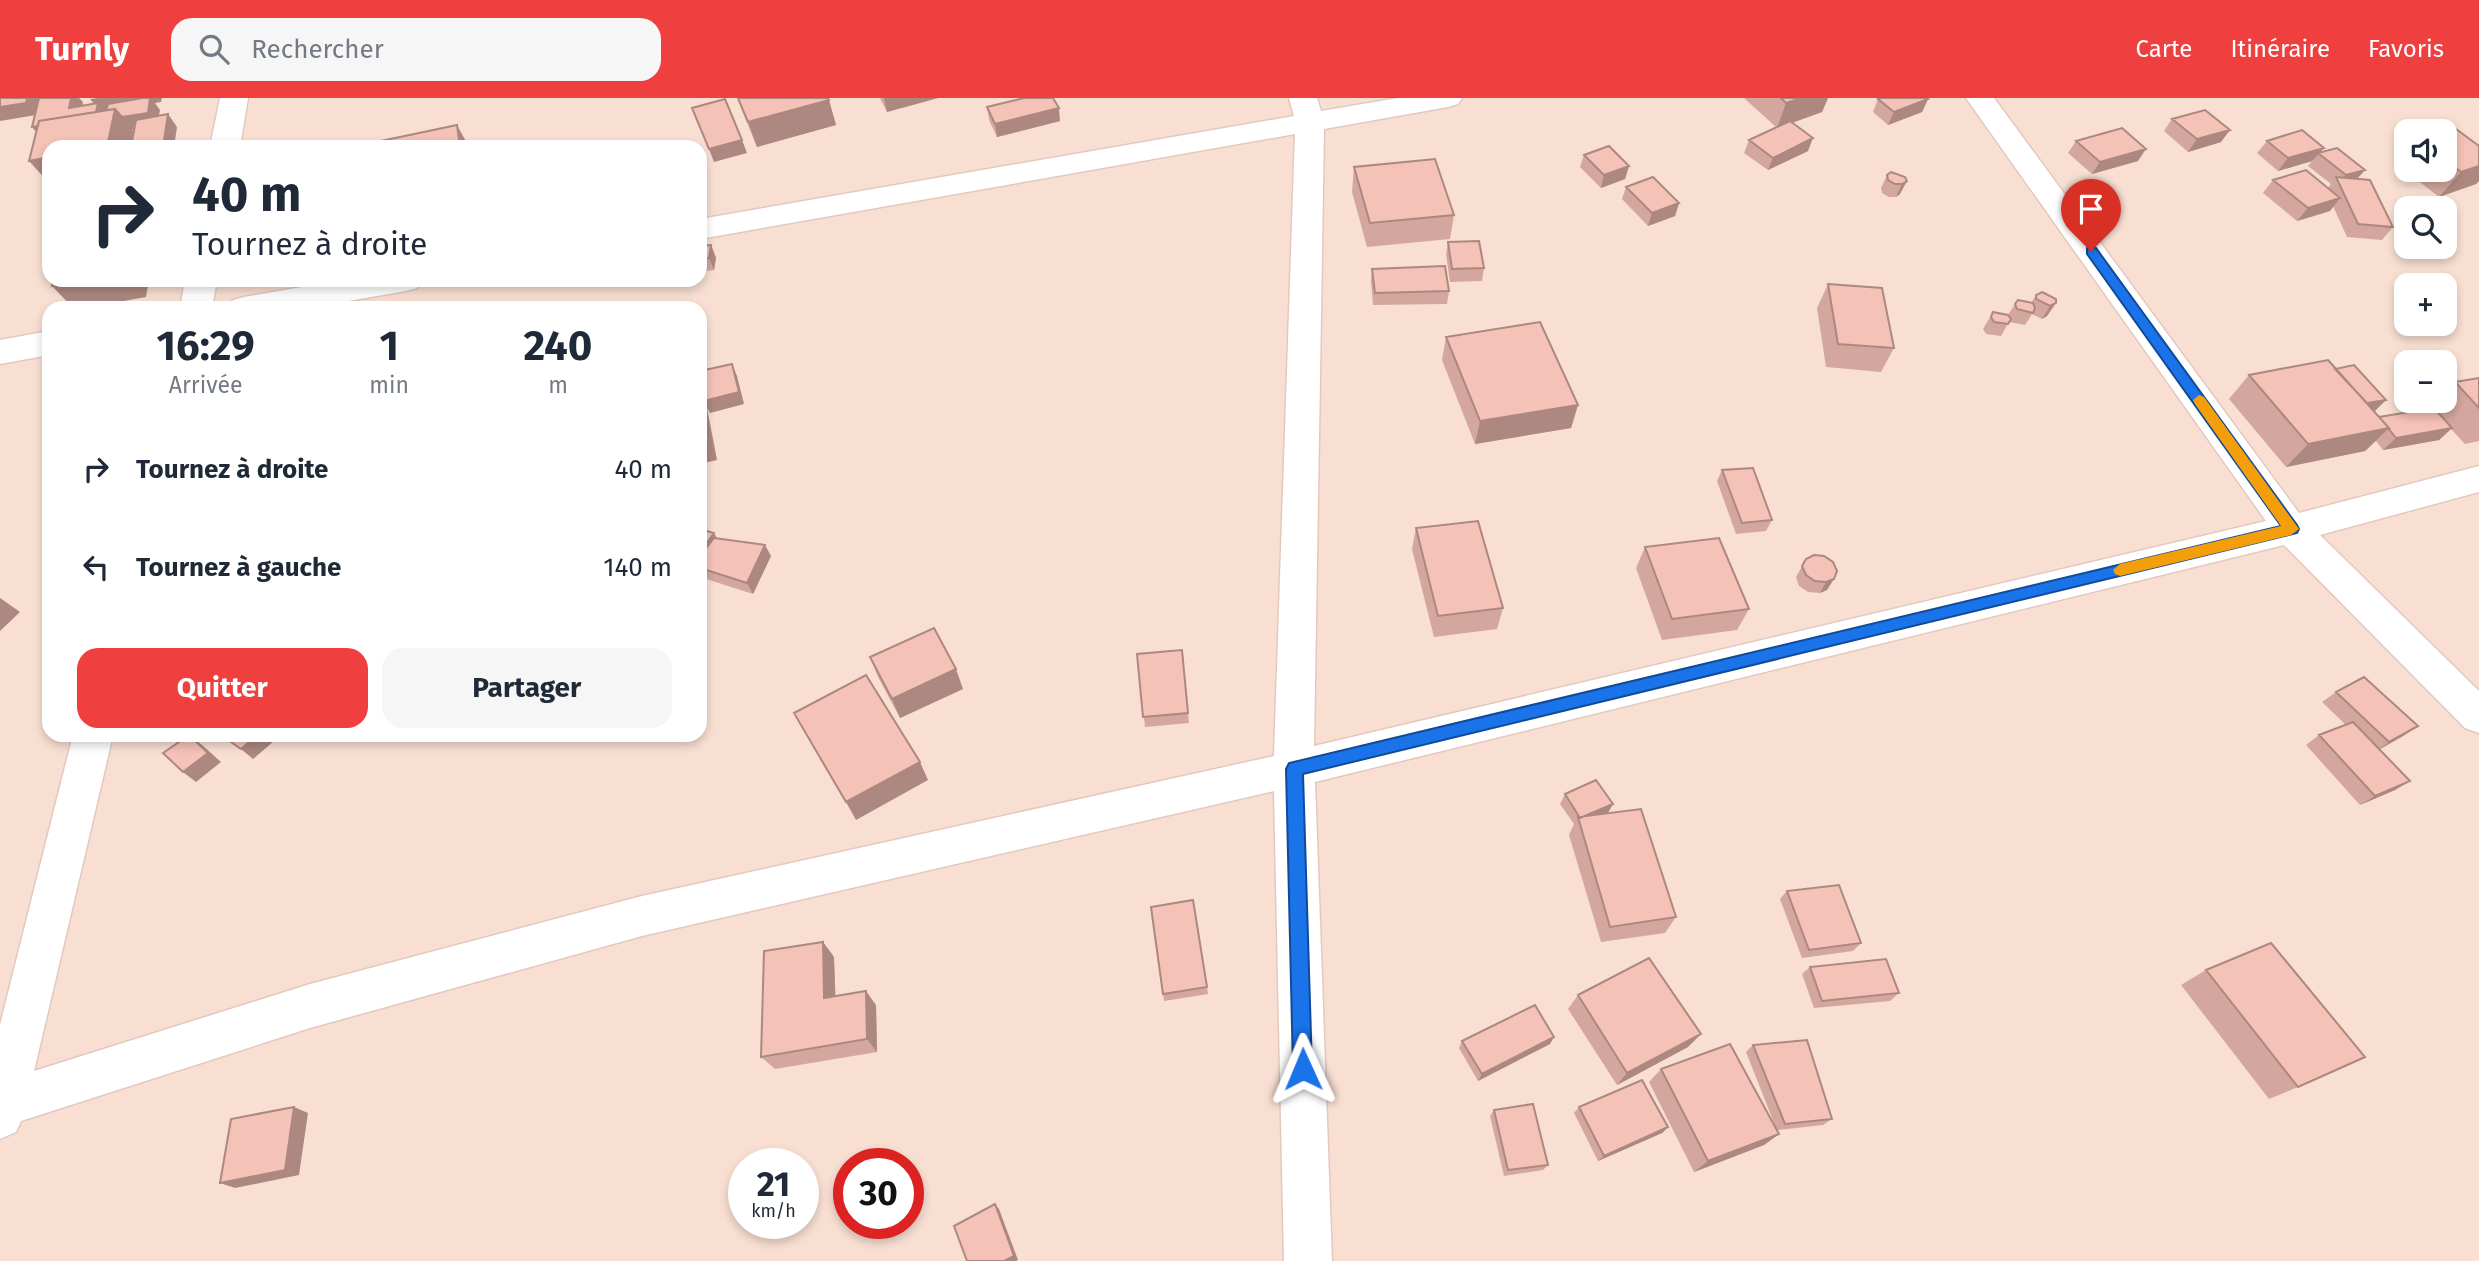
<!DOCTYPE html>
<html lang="fr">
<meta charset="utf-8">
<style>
:root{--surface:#fff;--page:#f6f6f7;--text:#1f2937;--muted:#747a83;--accent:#ef3f3f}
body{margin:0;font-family:"Fira Sans",sans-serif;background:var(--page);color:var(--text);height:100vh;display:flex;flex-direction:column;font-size:26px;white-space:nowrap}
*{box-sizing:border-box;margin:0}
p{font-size:23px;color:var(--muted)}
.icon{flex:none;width:38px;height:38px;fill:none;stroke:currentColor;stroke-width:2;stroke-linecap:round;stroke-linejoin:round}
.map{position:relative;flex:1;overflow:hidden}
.panel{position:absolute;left:42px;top:203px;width:665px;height:441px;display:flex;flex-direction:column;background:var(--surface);border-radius:21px;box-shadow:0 4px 10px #0003}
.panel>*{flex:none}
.banner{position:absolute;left:42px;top:42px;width:665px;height:147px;border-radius:21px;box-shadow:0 4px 10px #0003;background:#fff;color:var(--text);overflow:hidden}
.fabs{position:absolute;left:2394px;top:21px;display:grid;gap:14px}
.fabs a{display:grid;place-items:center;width:63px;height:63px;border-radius:14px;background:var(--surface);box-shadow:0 4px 10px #0003;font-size:35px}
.speed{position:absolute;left:728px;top:1050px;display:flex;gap:14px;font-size:35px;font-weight:700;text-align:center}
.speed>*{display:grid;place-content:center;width:91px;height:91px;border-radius:50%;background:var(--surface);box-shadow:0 4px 10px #0003;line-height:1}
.speed small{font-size:18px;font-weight:400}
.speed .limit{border:10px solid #d22;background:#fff;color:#111}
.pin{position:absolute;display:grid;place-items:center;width:60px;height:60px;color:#fff;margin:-72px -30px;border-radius:50% 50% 50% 0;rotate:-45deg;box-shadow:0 0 7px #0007}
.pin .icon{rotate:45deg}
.me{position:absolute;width:77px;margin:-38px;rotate:359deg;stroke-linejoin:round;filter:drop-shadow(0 0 5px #0008)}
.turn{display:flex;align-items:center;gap:24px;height:147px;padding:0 35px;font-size:32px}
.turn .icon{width:91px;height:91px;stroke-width:2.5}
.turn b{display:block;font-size:49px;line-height:60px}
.eta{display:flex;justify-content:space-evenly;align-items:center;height:119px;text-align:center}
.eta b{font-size:42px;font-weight:700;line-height:49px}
.primary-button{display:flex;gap:14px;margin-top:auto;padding:14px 35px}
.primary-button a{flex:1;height:80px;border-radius:21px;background:var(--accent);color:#fff;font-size:28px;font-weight:700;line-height:80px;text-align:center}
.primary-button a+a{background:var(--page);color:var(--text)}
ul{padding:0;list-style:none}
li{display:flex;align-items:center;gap:21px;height:98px;padding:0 35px}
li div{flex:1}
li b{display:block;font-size:26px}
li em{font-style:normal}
header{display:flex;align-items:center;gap:42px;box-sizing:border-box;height:98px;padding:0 35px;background:var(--accent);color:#fff}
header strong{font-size:33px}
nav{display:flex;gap:38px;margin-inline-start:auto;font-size:24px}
.search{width:490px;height:63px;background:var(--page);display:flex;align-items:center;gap:18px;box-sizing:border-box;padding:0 24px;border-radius:21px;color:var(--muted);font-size:26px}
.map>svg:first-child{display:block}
.residential{fill:#f8dfd2;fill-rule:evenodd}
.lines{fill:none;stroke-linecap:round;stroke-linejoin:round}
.street-casing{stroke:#e4c8c0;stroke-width:3}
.street{fill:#fff;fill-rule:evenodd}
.wall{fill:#d3a79d}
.shaded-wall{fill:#ac8880}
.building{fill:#f5c2b7;stroke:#ac8880;stroke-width:2}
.route{fill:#1a73e8;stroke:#114b97;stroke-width:2}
.slow{fill:#f59e0b}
</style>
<header>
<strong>Turnly</strong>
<div class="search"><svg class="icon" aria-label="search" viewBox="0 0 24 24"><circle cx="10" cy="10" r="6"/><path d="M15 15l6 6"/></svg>Rechercher</div>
<nav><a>Carte</a><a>Itinéraire</a><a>Favoris</a></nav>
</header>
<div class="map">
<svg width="2479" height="1163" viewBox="0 0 2479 1163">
<rect width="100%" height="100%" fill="#feece1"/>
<!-- residential -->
<path class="residential" d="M0 0H2479V1163H0ZM2406 33H2445V72H2406ZM49 49H700V182H49ZM2406 110H2445V149H2406ZM2406 187H2445V226H2406ZM49 210H700V637H49ZM2406 264H2445V303H2406ZM744 1066H803V1125H744ZM849 1066H908V1125H849Z"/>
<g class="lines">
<!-- street casing -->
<g class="street-casing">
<path id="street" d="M220 0H248L240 49H210Z
M1289 0H1317L1321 13 1398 0H1462L1458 6 1448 9 1324 31 1314 648 2266 423 1966 0H1994L2299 415 2479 368V394L2320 437 2479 593V635L2465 630 2284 447 1315 684 1332 1163H1284L1274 693 642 838 310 930 21 1023 16 1034 0 1041V927L73 637H113L34 973 310 886 642 798 1274 658 1295 36 700 141V121L1294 18Z
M185 182H217L212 210H180Z
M342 182H422L417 190 406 193 308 210H228L233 202 244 199Z
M49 233V257L0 266V242Z"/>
</g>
<!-- street -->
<use href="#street" class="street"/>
</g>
<!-- wall -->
<path class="wall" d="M737 0H828L836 27 757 49Z
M880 0H938L887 14Z
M1744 0H1828L1822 14 1792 25 1808 53 1768 72 1744 55 1749 42 1776 29Z
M1878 1H1928L1922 14 1888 27 1873 14Z
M987 9 1060 23 997 39 989 22Z
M2172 21 2221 44 2188 54 2164 33Z
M2445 33 2479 48V83L2476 86 2439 99 2394 64 2406 50V72H2445Z
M2076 43 2138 63 2092 76 2068 55Z
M2267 43 2324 50 2320 55 2365 72 2357 81 2393 129 2382 142 2347 139 2333 108 2330 113 2297 123 2263 95 2273 82 2328 90 2331 86 2308 68 2312 63 2278 73 2257 55Z
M1584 57 1629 68 1625 81 1601 90 1580 69Z
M1354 69 1454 117 1450 141 1367 149 1352 94Z
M1887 77 1905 79 1900 96 1896 99H1889L1882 95 1881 90Z
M1626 89 1679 105 1675 118 1648 128 1622 101Z
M1448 144 1484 170 1482 183 1450 184 1446 156Z
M711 147 716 160 714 172 700 174V148Z
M1372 171 1449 193 1447 206 1373 207 1371 183Z
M1828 186 1894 250 1881 274 1826 269 1817 210Z
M2036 197 2056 201 2047 218 2042 221 2032 216 2025 227 2009 224 2001 238 1986 236 1983 231 1993 214 2008 217 2015 206 2031 205Z
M1446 239 1578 307 1571 330 1475 346 1442 262Z
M2249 277 2374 314 2379 319 2433 310 2430 307 2435 303H2445V293L2455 284 2479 280V343L2465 346 2451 331 2439 342 2383 352 2376 343 2365 353 2286 369 2229 301Z
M1722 372 1772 422 1766 433 1736 436 1717 383Z
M1416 430 1503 510 1497 531 1434 539 1412 451Z
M700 431 714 435 717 440 771 458 753 496 700 479Z
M1645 449 1749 511 1737 532 1662 542 1636 470Z
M1824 458 1827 492 1820 495 1808 494 1799 488 1796 479 1806 461Z
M1137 556 1188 615 1189 625 1145 629Z
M870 559 963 591 900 620 878 579Z
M2336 594 2418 628 2403 638 2379 651 2410 683 2395 692 2360 707 2306 647 2319 637 2346 627 2322 604Z
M1565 696 1608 715 1676 819 1665 835 1601 844 1569 737 1574 726 1560 706Z
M1787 793 1861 845 1853 853 1802 860 1780 801Z
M1151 809 1207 889 1208 896 1164 903Z
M823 844 834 859 835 898 876 907 877 954 775 971 761 959Z
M1810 869 1899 895 1890 903 1814 910 1802 876Z
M2206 872 2298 989 2269 1001 2181 887Z
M1578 897 1688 949 1617 987 1568 911Z
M1462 943 1550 946 1478 983 1459 950Z
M1753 947 1832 1021 1823 1027 1777 1032 1779 1036 1764 1047 1694 1074 1649 984 1661 971 1776 1030 1746 954Z
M1579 1009 1668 1029 1662 1035 1598 1063 1574 1015Z
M1494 1012 1548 1067 1543 1072 1504 1078 1490 1018Z"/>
<!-- shaded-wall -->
<path class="shaded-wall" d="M27 0H41L36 17 0 23V9Z
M71 0H79L83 4 80 20 97 9 90 1 98 0H162L161 4 155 5 160 12 157 27 132 32 135 35 132 49H107L43 42 32 29 69 10Z
M884 0H938L887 14Z
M1801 0H1828L1822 14 1777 30 1786 5Z
M1928 1 1922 14 1888 27 1894 14Z
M829 2 836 27 757 49 748 24Z
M1059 10 1060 23 997 39 995 26Z
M168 16 177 29 174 49H163Z
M457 27 469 49H460Z
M2230 32 2221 44 2188 54 2197 41Z
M1813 40 1808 53 1768 72 1773 60Z
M742 42 747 55 714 64 709 51Z
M2324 50 2312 63 2278 73 2288 60Z
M2146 51 2138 63 2092 76 2100 64Z
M49 59V85L29 63Z
M1629 68 1625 81 1601 90 1604 77Z
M2479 68V83L2476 86 2439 99 2461 74Z
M2365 72 2354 84 2339 85 2346 77Z
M1907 83 1900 96 1896 99 1902 86Z
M2340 100 2330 113 2297 123 2308 110Z
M1679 105 1675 118 1648 128 1652 115Z
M711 147 716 160 714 172 709 160Z
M85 182H149L146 199 85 210H73L52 188Z
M2056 205 2047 218 2042 221 2050 208Z
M732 266 737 278 744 306 710 315 707 310 717 362 700 366V283Z
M2386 302 2374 314 2352 308Z
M1578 307 1571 330 1475 346 1480 323Z
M2389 330 2365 353 2286 369 2308 346Z
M2452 330 2439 342 2383 352 2396 340Z
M714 435 720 447 700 470V454Z
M765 447 771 458 753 496 747 485Z
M1834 481 1827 492 1820 495 1826 484Z
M0 500 20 514 0 533Z
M956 571 963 591 900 620 892 601Z
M2418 628 2403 638 2375 654 2389 644Z
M189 637 202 647 221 664 196 684 183 674Z
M257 637H281L253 661 241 651Z
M920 664 928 682 856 722 846 704Z
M2410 683 2395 692 2360 707 2375 698Z
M1613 706 1608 715 1580 720Z
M823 844 834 859 836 914 824 900Z
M866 893 876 907 877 954 867 941Z
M1701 936 1688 949 1617 987 1627 975Z
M1554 939 1550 946 1478 983 1482 976Z
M294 1009 308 1015 299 1077 235 1090 220 1085Z
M1668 1029 1662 1035 1598 1063 1604 1058Z
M1779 1036 1764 1047 1694 1074 1708 1063Z
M995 1106 999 1111 1018 1162 1016 1163H1004Z"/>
<!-- building -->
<path class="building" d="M0 0H27L26 5 0 9Z
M39 0H71L69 10 98 5 96 14 39 23 38 28 32 29Z
M143 0H150L148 15 122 19 115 11 106 12 108 6Z
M738 0H828L829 2 748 24Z
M1024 0H1053L1059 10 995 26 987 9Z
M1781 0H1801L1786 5Z
M1881 0H1926L1928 1 1894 14 1878 1Z
M725 1 742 42 709 51 692 10Z
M115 11 107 49H49V59L29 63 39 23Z
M2205 12 2230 32 2197 41 2172 21Z
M168 16 163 49H131L136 22Z
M1790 23 1813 40 1773 60 1749 42Z
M457 27 460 49H377L376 44Z
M2452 28 2479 48V68L2461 74 2445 62V33H2436Z
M2122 30 2146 51 2100 64 2076 43Z
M2302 32 2324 50 2288 60 2267 43Z
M1609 48 1629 68 1604 77 1584 57Z
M2337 50 2365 72 2346 77 2318 55Z
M1435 61 1454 117 1370 125 1354 69Z
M2306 72 2340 100 2308 110 2273 82Z
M1891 74 1905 79 1907 83 1902 86H1895L1888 82 1887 77Z
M1653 79 1679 105 1652 115 1626 89Z
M2336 79 2370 82 2393 129 2358 126Z
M1479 143 1484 170 1452 171 1448 144Z
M711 147 709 160 700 161V148Z
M1445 168 1449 193 1375 195 1372 171Z
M53 182H85L52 188Z
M1828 186 1882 190 1894 250 1838 246Z
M2042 194 2056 201V205L2050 208 2036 201V197Z
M2018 202 2033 205 2035 210 2033 215 2017 211 2015 206Z
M458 207V210H441Z
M1993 214 2008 217 2011 221 2008 226 1994 224 1991 219Z
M1540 224 1578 307 1480 323 1446 239Z
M2328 262 2389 330 2308 346 2249 277Z
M732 266 739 294 704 303 700 287V273Z
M2354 267 2386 302 2367 305 2335 271Z
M2479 280V310L2455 284Z
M700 308 706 339 700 340Z
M2434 310 2452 330 2396 340 2388 330H2389L2379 319Z
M1753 370 1772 422 1742 425 1722 372Z
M1478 423 1503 510 1438 518 1416 430Z
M700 431 714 435 700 454Z
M714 440 765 447 747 485 700 470V458Z
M1719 440 1749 511 1672 521 1645 449Z
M1814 457 1824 458 1833 464 1837 473 1834 481 1826 484 1815 483 1806 477 1802 468 1806 461Z
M934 530 956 571 892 601 870 559Z
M1182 552 1188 615 1143 619 1137 556Z
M866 577 920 664 846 704 794 615Z
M2364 579 2418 628 2389 644 2336 594Z
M2353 624 2410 683 2375 698 2319 637Z
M189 637 208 655 183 674 163 655Z
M221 637H257L241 651Z
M1596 682 1613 706 1580 720 1565 696Z
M1641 711 1676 819 1610 829 1578 719Z
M1839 787 1861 845 1809 852 1787 793Z
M1193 802 1207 889 1163 896 1151 809Z
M823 844 824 900 866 893 867 941 761 959 764 853Z
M2271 845 2365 959 2298 989 2206 872Z
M1649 860 1701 936 1627 975 1578 897Z
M1886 861 1899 895 1822 903 1810 869Z
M1535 907 1554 939 1482 976 1462 943Z
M1807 942 1832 1021 1785 1026 1753 947Z
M1730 946 1779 1036 1708 1063 1661 971Z
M1642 982 1668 1029 1604 1058 1579 1009Z
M1533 1006 1548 1067 1508 1072 1494 1012Z
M294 1009 285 1072 220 1085 231 1021Z
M995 1106 1014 1158 1004 1163H967L954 1128Z"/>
<!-- route -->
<path class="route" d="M2091 149 2096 150 2297 427 2299 431 2297 435 1303 676 1312 971 1309 978 1303 981 1296 978 1293 971 1286 671 1289 665 2281 428 2087 156V150Z"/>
<!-- slow -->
<path class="slow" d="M2199 297 2204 299 2299 431 2291 437 2120 478 2115 476 2113 472 2120 466 2281 428 2195 306 2193 302Z"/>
</svg>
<div class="fabs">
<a><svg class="icon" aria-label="sound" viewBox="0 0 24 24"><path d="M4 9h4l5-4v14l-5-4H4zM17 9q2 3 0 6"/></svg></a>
<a><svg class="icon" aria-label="search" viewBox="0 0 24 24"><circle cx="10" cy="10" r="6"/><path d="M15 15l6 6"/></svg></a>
<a>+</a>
<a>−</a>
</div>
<div class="speed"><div>21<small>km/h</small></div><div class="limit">30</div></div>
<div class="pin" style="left:2091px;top:153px;background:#d93025"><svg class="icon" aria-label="arrive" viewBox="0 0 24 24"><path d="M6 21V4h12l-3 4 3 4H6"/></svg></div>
<svg class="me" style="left:1303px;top:971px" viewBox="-20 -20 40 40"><path d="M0-17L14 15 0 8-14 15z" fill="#1a73e8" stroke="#fff" stroke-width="4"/></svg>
<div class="banner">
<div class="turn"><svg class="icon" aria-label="right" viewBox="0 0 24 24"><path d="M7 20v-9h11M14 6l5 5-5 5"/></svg><div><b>40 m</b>Tournez à droite</div></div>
</div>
<section class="panel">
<div class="eta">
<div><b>16:29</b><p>Arrivée</p></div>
<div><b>1</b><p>min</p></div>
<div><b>240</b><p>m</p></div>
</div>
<ul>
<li><svg class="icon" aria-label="right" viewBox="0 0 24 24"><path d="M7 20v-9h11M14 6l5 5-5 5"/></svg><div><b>Tournez à droite</b></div><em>40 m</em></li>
<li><svg class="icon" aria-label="left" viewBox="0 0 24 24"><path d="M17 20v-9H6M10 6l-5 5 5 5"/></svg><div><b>Tournez à gauche</b></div><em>140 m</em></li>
</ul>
<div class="primary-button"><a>Quitter</a><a>Partager</a></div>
</section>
</div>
